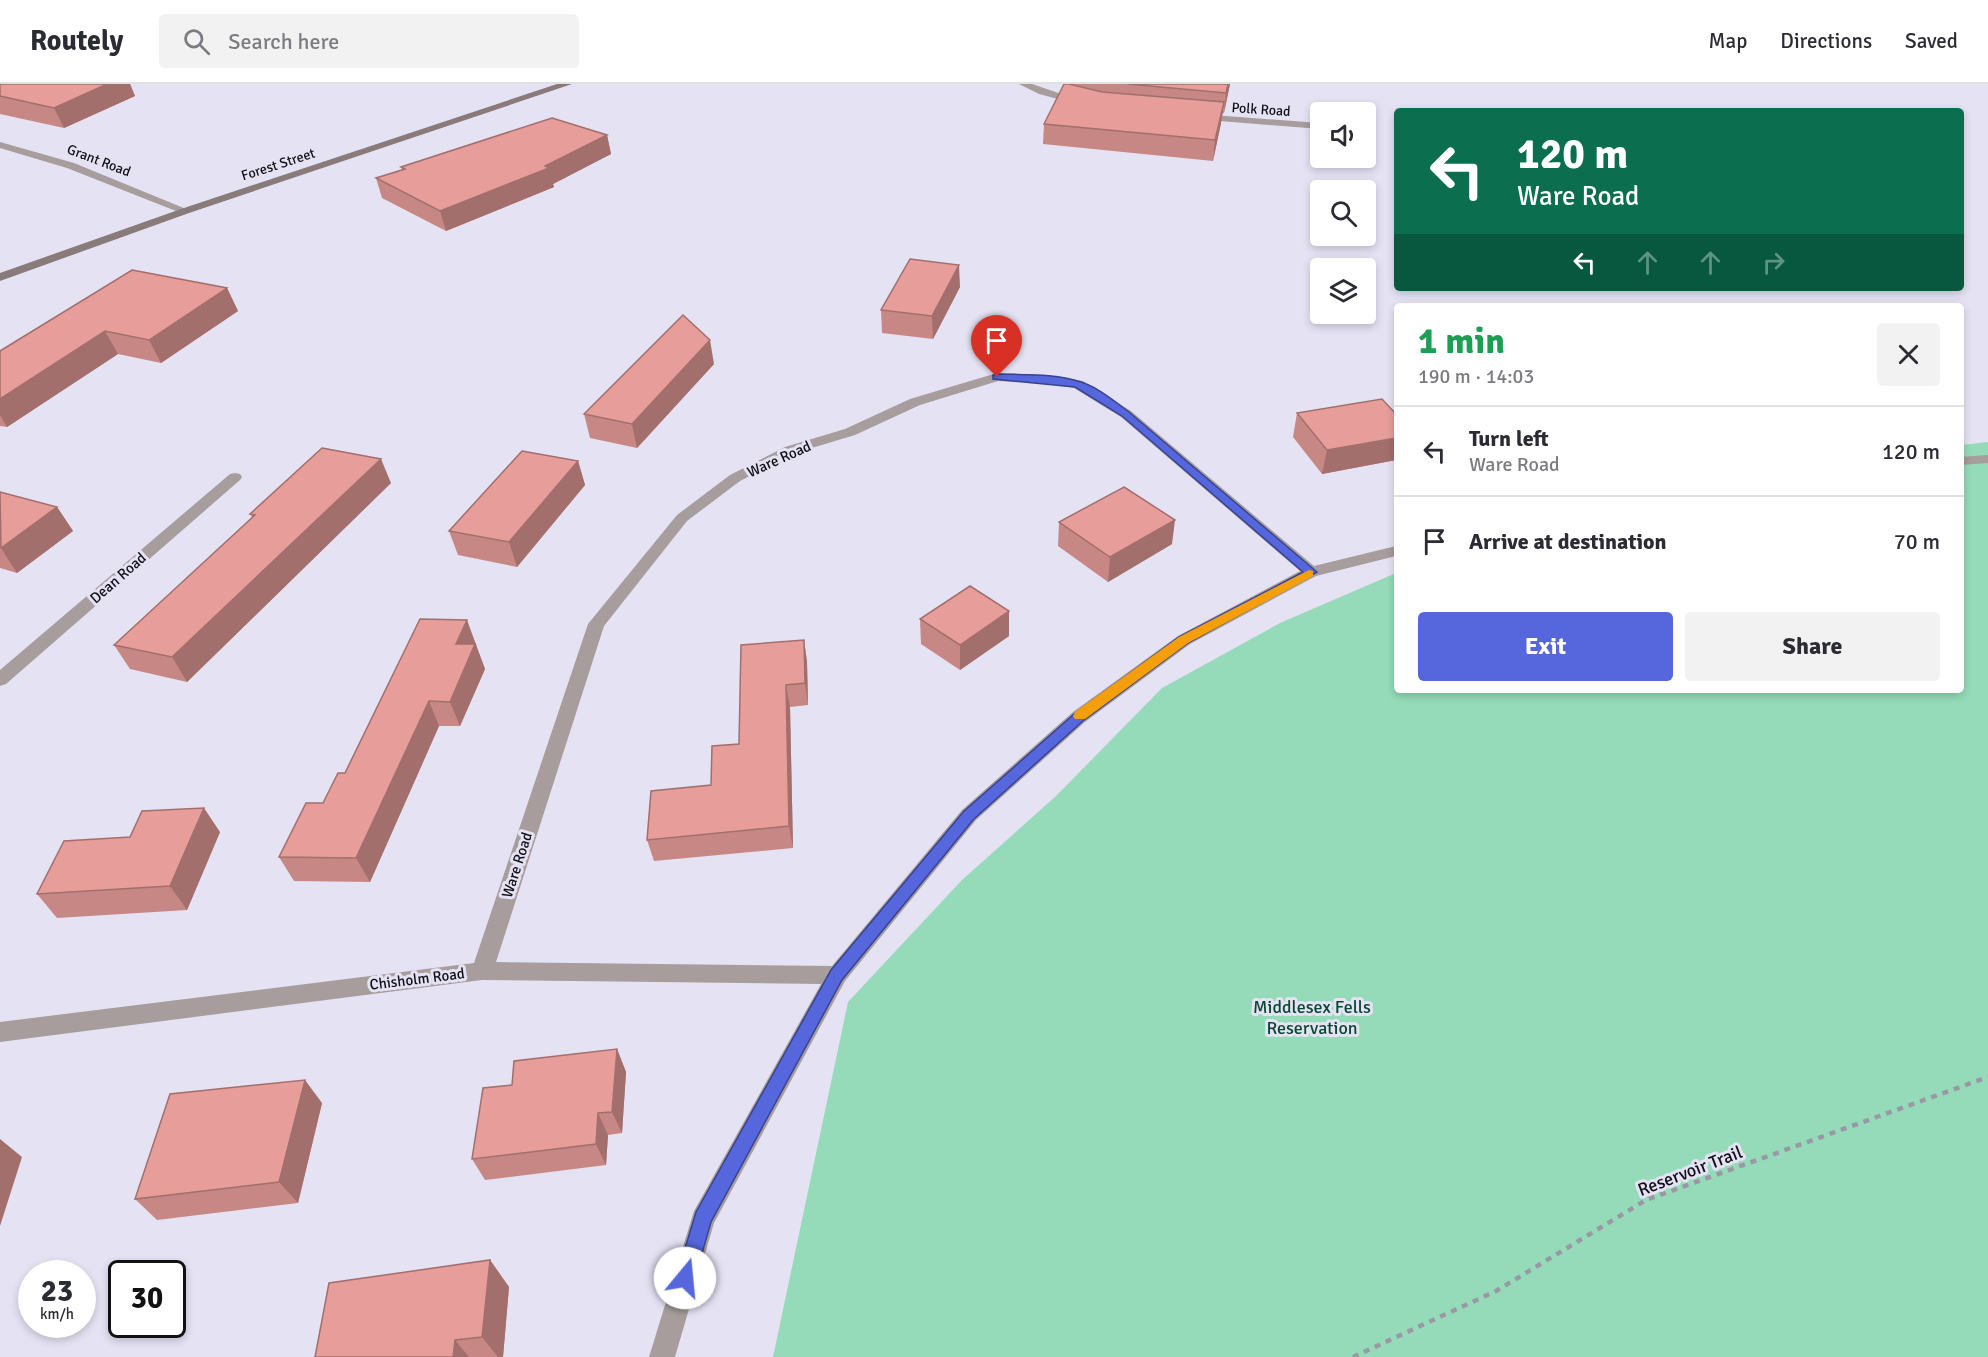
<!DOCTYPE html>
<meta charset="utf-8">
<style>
:root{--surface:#fff;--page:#f2f2f3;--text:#2b2b33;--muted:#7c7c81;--line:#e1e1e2;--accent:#5667dd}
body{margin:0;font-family:Signika,sans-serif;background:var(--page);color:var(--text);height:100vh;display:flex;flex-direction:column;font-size:22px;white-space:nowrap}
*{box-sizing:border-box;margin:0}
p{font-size:20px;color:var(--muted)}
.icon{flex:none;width:33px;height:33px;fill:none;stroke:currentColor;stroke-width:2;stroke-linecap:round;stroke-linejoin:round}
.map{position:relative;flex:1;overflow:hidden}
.panel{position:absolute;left:1394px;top:219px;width:570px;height:390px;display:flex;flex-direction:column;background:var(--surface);border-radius:6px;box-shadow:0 3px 9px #0003}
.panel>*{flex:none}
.guide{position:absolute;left:1394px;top:24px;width:570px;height:183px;border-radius:6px;box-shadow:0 3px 9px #0003;background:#0b6e4f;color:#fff;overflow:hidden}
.tools{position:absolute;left:1310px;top:18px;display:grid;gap:12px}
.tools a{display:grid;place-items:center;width:66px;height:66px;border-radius:6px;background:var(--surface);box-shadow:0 3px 9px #0003;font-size:30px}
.speed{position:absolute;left:18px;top:1176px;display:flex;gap:12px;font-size:30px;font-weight:700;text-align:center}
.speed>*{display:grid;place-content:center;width:78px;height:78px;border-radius:50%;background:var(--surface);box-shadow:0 3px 9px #0003;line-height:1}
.speed small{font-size:15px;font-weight:400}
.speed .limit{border:3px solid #111;border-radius:9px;background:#fff;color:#111}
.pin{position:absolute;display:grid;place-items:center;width:51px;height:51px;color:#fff;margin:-62px -26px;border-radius:50% 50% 50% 0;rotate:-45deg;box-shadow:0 0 6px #0007}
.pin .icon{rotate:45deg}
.me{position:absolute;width:66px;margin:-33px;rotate:17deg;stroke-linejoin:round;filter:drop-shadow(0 0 4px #0008)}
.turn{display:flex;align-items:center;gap:21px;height:126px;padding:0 24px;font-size:27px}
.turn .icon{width:78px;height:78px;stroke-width:2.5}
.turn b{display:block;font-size:42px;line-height:51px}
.lanes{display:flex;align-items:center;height:57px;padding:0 24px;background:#0003;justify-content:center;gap:30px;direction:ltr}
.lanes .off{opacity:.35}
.round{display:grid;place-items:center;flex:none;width:63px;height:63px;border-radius:6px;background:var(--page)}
.headline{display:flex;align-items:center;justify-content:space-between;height:102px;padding:0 24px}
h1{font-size:36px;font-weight:700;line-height:45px;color:#1e9e55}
.primary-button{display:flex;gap:12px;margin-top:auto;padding:12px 24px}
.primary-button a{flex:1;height:69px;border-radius:6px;background:var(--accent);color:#fff;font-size:24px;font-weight:700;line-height:69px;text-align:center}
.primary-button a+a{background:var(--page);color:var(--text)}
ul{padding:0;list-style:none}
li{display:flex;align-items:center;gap:18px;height:90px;padding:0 24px;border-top:2px solid var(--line)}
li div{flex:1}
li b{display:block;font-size:22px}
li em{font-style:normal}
header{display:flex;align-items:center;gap:36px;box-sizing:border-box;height:84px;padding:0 30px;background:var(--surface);border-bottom:2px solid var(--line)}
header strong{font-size:28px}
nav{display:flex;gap:33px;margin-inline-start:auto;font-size:21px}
.search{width:420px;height:54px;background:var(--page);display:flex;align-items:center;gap:15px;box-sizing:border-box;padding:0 21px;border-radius:6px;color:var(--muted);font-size:22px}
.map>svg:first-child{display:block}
.green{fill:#95dbba}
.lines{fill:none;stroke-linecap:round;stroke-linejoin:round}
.path{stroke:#9a98a5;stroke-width:4.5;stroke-dasharray:6 6;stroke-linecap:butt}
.minor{fill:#a69d9c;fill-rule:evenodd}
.secondary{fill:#887b79;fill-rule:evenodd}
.wall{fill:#c78885}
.shaded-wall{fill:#a26f6c}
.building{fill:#e79e9b;stroke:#a26f6c;stroke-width:1.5}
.route{fill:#5667dd;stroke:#384390;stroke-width:1.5}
.slow{fill:#f59e0b}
.labels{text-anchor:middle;stroke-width:6;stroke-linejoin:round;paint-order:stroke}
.far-street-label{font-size:14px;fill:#100f15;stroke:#e5e2f4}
.street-label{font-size:15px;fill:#100f15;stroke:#e5e2f4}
.near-park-label{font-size:18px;fill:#094731;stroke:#e5e2f4}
.near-street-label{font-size:18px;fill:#100f15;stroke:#e5e2f4}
</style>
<header>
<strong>Routely</strong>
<div class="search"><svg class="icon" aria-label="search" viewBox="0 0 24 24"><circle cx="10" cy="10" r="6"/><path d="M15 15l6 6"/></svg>Search here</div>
<nav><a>Map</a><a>Directions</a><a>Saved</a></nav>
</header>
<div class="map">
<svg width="1988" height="1273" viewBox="0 0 1988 1273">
<rect width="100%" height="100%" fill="#e5e2f4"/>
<!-- green -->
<path class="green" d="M1988 358V1273H773L848 918 962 796 1056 712 1162 604 1280 539 1396 489V606H1960L1961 361Z"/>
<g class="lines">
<!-- path -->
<path class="path" d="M1353 1273 1496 1207 1646 1116 1988 993"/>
<!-- minor -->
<path class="minor" d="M1019 0H1032L1085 18 1080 21 1039 10Z
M1199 30 1320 39V45L1195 35 1194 33Z
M0 58 74 79 191 127 189 129H181L67 84 0 64Z
M997 289 1043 291 1083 297 1131 327 1314 482 1396 462V472L1316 492 1190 560 1085 638 976 736 845 897 714 1139 675 1273H649L694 1127 821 900 482 896 0 958V938L474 879 588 540 677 431 730 391 785 363 845 345 910 315ZM998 297 1043 299 1074 304 1121 333 1300 487 1178 552 1073 628 962 726 832 882 496 878 604 542 687 437 740 397 795 369 855 351 920 321Z
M1988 371V379L1960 381V373Z
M235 389 240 390 242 393 240 396 6 600 0 602V586L230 390Z"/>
<!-- secondary -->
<path class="secondary" d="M557 0H572L189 129 0 197V189L181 125Z"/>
</g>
<!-- wall -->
<path class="wall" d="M0 0H130L135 12 64 44 0 30Z
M1064 0H1230L1224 29H1223L1221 39 1213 77 1043 60 1044 40Z
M607 51 611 70 553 100 554 103 446 147 382 114 376 94 402 86 401 83Z
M960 203 933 255 882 249 881 226Z
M227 204 238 227 161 279 118 270 7 343 0 342V267Z
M714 280 637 364 590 354 584 330Z
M1297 329 1396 330V376L1322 390 1293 353Z
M578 377 585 401 517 483 458 471 449 447Z
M391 399 187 598 130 585 114 561 252 433 250 430Z
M0 408 57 423 73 447 17 489 0 484Z
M1059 438 1172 460 1108 498 1058 462Z
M1009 527V552L960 586 921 560 920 535Z
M804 556 807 578 808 621 790 623 793 764 654 777 647 756 711 701 739 660Z
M477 560 476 562 485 585 460 642H439L370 798 294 797 279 773 323 719 345 689Z
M220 748 187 826 57 834 37 810Z
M617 965 626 988 622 1049 608 1051 606 1081 485 1096 472 1075 512 1001Z
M322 1019 298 1119 157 1136 135 1115Z
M490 1176 509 1203 503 1273H315Z"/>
<!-- shaded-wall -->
<path class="shaded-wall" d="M107 0H130L135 12 64 44 54 24Z
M1228 0H1230L1224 29 1226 9Z
M1224 18 1221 39 1213 77 1215 56Z
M607 51 611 70 553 100 554 103 446 147 440 127Z
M959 181 960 203 933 255 932 232Z
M227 204 238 227 161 279 149 256Z
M105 247 118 270 7 343 0 331V315Z
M710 256 714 280 637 364 632 340Z
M1396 354V376L1322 390 1327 366Z
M381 375 391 399 187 598 172 573Z
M578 377 585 401 517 483 509 458Z
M57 423 73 447 17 489 1 464Z
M1175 436 1172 460 1108 498 1110 473Z
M1009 527V552L960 586V561Z
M467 536 485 585 460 642 450 618 456 560Z
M804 556 807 578 808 621 805 599Z
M786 601 790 623 793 764 789 742Z
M429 617 439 642 370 798 356 774Z
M204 724 220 748 187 826 170 802Z
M617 965 626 988 622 1049 612 1028Z
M305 996 322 1019 298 1119 279 1098Z
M598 1029 608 1051 606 1081 596 1060Z
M0 1055 22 1073 0 1142Z
M490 1176 509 1203 503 1273H498L482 1253Z
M455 1256 469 1273H453Z"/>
<!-- building -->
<path class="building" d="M0 0H107L54 24 0 12Z
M1064 0H1069L1102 8 1224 18 1215 56 1044 40Z
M1128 0H1228L1226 9Z
M552 34 607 51 545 82 549 84 440 127 376 94 405 85 401 83Z
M910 175 959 181 932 232 881 226Z
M132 186 227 204 149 256 105 247 0 315V267Z
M683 231 710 256 632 340 584 330Z
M1382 315 1396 330V354L1327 366 1297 329Z
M322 364 381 375 172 573 114 561 255 431 250 430Z
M522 367 578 377 509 458 449 447Z
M1124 403 1175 436 1110 473 1059 438Z
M0 408 57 423 1 464Z
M970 502 1009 527 960 561 920 535Z
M420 535 467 536 456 560H475L450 618 429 617 356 774 279 773 306 719H323L338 689H345Z
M804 556 805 599 786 601 789 742 647 756 651 707 711 701 712 662 739 660 741 561Z
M204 724 170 802 37 810 64 757 130 753 142 727Z
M617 965 612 1028 598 1029 596 1060 472 1075 483 1004 512 1001 514 977Z
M305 996 279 1098 135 1115 170 1010Z
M490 1176 482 1253 455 1256 453 1273H315L329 1199Z"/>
<!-- route -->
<path class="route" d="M997 290C1023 291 1056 289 1081 298 1099 304 1114 317 1129 328L1317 488 1188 559 1083 637 974 735 842 896 711 1138 695 1194 692 1201 685 1204 678 1201 676 1194 696 1128 831 886 964 727 1074 630 1179 553 1303 488 1122 332 1075 303 993 295V291Z"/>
<!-- slow -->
<path class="slow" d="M1309 486 1313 487V492L1188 559 1085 635H1075L1073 632 1075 628 1179 553Z"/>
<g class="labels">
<!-- far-street labels -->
<g class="far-street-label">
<text transform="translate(1261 25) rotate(4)" y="5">Polk Road</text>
<text transform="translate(99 76) rotate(21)" y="5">Grant Road</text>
<text transform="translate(278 80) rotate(-18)" y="5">Forest Street</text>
</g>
<!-- street labels -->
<g class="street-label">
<text transform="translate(779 375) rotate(-24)" y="5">Ware Road</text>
<text transform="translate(118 494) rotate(-41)" y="5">Dean Road</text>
<text transform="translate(517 781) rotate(-72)" y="5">Ware Road</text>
<text transform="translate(417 895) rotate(-7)" y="5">Chisholm Road</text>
</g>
<!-- near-park labels -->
<g class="near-park-label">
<text x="1312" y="929">Middlesex Fells<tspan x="1312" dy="21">Reservation</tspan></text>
</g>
<!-- near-street labels -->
<g class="near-street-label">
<text transform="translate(1690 1087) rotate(-21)" y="6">Reservoir Trail</text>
</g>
</g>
</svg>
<div class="tools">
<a><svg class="icon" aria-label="sound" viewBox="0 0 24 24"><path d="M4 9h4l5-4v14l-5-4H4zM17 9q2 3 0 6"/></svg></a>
<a><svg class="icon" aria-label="search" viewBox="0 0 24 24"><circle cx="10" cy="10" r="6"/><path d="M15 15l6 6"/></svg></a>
<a><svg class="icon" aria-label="layers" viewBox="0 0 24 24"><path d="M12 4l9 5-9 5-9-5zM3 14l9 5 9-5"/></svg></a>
</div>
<div class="speed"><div>23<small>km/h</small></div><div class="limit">30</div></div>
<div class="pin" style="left:997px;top:293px;background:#d93025"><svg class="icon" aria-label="arrive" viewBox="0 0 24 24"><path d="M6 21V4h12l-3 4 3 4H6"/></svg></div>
<svg class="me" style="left:685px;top:1194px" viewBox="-20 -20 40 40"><circle r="19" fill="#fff"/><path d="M0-13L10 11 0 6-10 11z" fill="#5667dd"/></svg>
<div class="guide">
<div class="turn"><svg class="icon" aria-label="left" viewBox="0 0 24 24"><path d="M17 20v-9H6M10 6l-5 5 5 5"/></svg><div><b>120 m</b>Ware Road</div></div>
<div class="lanes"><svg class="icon" aria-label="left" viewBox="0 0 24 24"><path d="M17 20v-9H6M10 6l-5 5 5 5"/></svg><svg class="icon off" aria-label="ahead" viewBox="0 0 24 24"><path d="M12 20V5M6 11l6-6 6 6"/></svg><svg class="icon off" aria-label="ahead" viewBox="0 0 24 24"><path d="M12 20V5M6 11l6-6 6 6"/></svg><svg class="icon off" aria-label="right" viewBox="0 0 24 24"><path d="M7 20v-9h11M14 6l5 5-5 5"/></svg></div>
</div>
<section class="panel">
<div class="headline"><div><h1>1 min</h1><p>190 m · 14:03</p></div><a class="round"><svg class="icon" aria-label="close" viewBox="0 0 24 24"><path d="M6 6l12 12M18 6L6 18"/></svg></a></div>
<ul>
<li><svg class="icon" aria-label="left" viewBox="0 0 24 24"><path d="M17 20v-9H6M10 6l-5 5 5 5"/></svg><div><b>Turn left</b><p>Ware Road</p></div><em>120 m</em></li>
<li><svg class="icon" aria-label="arrive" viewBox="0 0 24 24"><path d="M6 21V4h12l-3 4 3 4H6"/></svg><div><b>Arrive at destination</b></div><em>70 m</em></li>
</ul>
<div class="primary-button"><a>Exit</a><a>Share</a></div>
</section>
</div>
